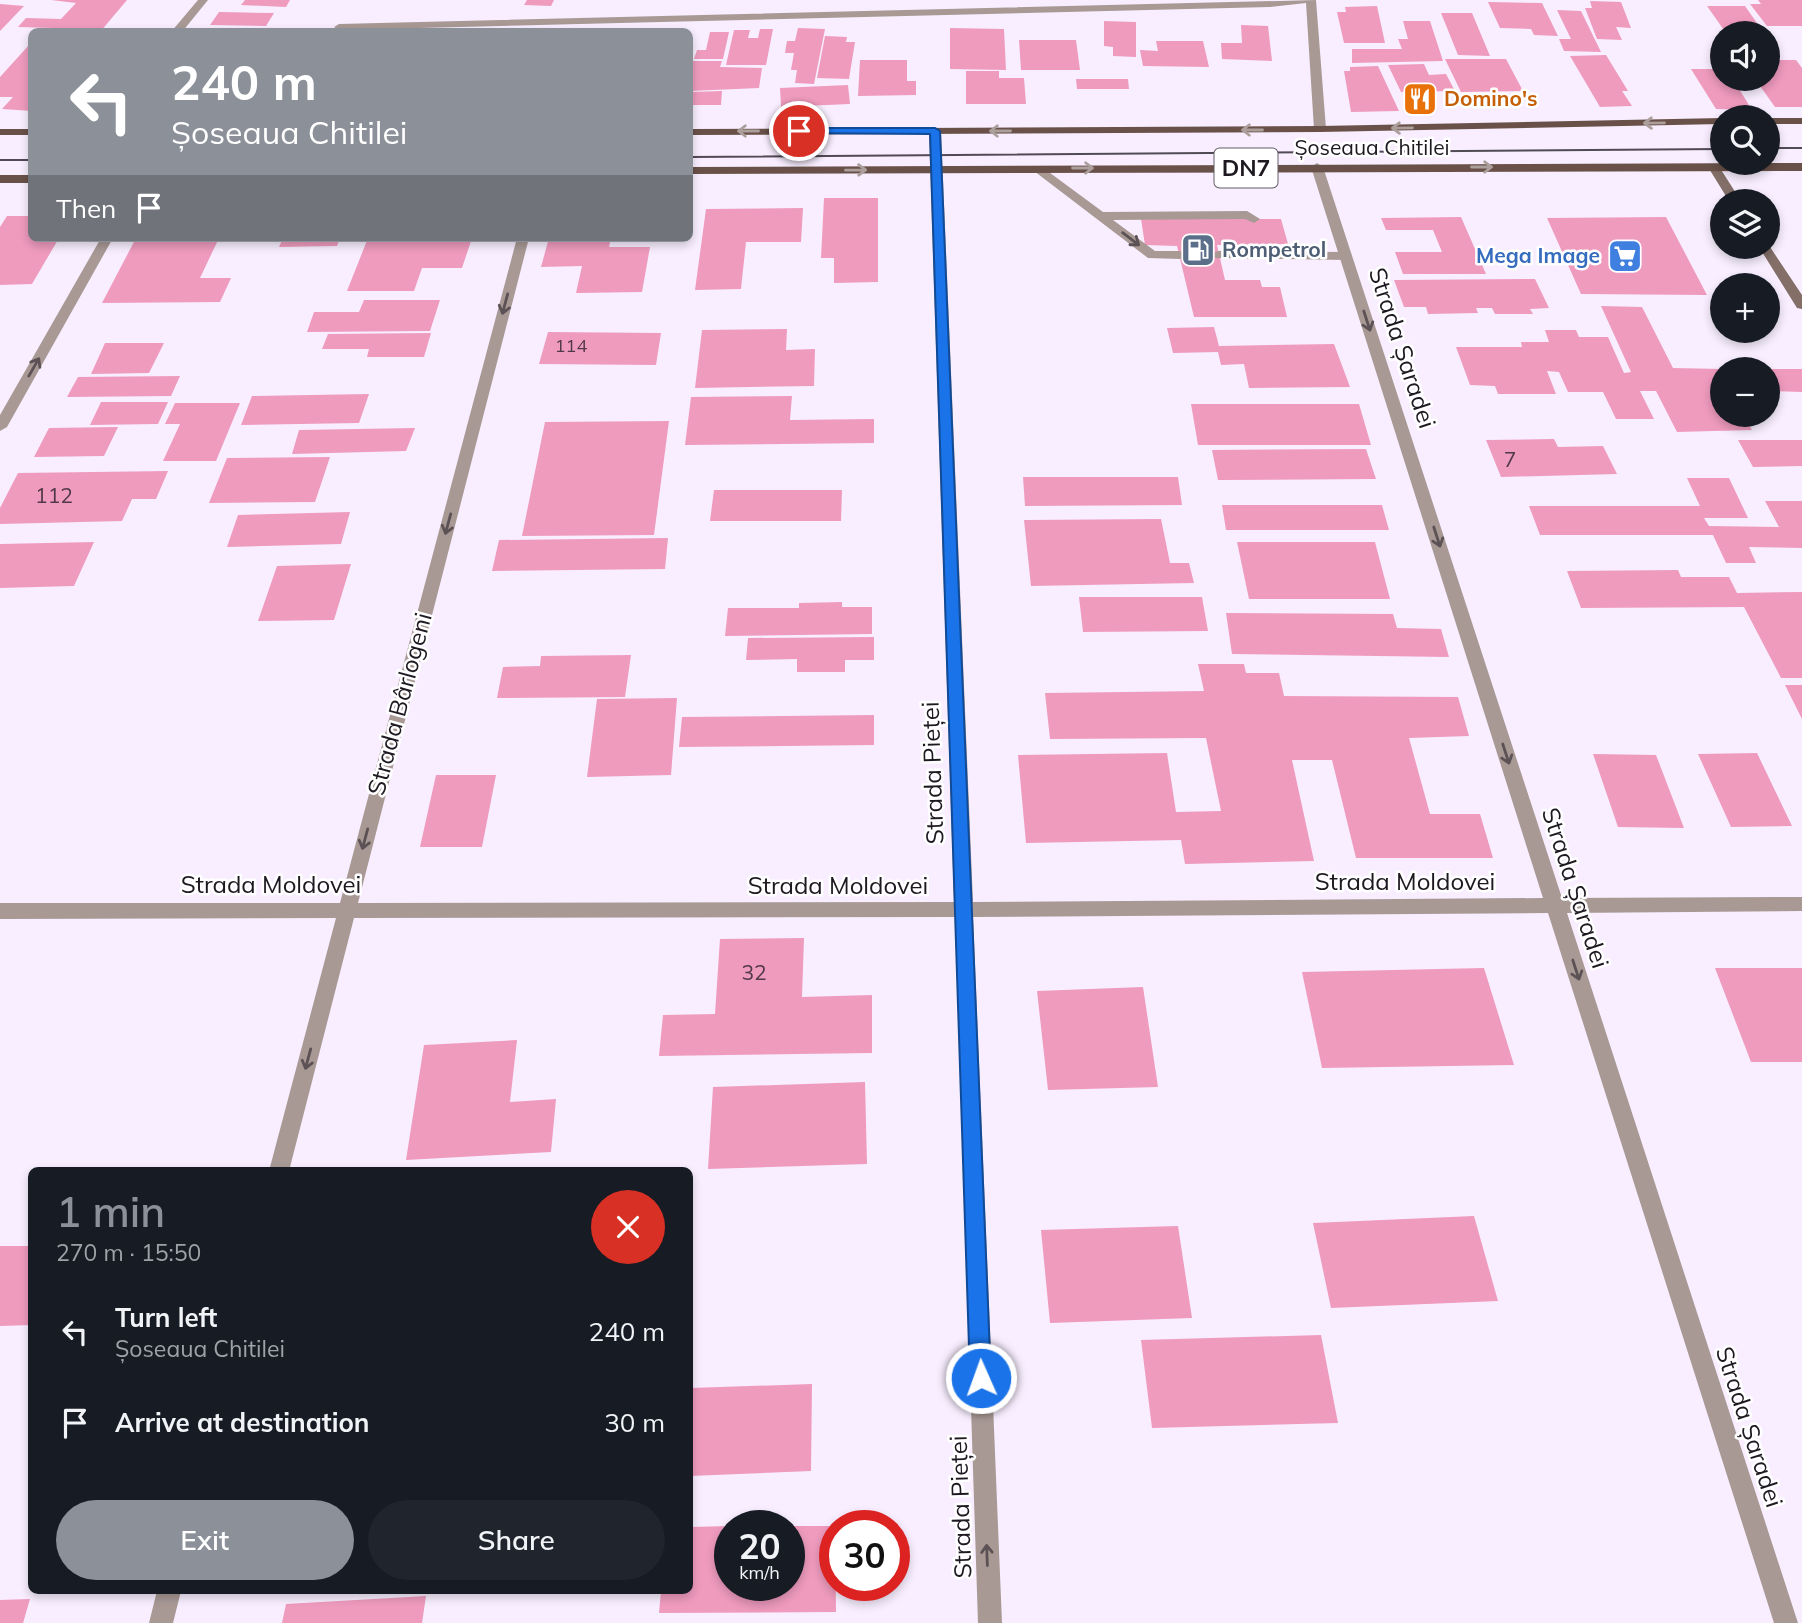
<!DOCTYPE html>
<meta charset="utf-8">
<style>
:root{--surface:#171b24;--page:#20242c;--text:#f1f3f6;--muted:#9ea1a6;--accent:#8c9099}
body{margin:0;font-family:Mulish,sans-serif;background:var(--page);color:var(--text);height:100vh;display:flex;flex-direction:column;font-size:26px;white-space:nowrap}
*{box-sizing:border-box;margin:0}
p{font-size:23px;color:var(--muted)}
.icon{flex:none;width:38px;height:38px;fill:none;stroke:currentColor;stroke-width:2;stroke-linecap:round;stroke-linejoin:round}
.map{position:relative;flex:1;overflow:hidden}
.side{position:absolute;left:28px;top:1167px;width:665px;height:427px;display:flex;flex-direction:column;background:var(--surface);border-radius:10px;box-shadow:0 4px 10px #0003}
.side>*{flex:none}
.hud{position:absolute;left:28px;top:28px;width:665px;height:214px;border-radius:10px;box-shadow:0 4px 10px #0003;background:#8c9099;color:#fff;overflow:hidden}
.tools{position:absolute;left:1710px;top:21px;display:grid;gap:14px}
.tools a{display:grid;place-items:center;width:70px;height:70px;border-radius:50%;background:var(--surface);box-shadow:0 4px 10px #0003;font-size:35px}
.speed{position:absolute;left:714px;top:1510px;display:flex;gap:14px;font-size:35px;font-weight:700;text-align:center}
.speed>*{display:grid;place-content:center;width:91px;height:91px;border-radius:50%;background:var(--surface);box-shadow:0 4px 10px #0003;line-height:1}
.speed small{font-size:18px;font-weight:400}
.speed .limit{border:10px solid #d22;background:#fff;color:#111}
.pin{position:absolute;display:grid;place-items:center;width:60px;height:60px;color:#fff;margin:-30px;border:4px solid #fff;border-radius:50%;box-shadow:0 2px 7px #0007}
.me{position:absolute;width:77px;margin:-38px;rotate:358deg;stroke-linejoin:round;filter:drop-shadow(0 0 5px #0008)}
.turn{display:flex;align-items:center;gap:24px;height:147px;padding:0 28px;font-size:32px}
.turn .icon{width:91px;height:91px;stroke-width:2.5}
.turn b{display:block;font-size:49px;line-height:60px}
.then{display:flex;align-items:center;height:66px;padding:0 28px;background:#0003;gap:14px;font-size:26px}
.round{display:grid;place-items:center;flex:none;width:74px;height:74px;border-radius:37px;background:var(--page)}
.head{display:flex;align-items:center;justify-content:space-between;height:119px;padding:0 28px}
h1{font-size:42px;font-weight:600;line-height:52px;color:var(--accent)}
.action{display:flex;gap:14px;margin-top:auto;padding:14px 28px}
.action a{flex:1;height:80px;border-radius:42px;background:var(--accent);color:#fff;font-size:28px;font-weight:600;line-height:80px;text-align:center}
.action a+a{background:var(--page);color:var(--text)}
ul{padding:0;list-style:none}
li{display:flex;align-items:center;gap:21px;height:91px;padding:0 28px}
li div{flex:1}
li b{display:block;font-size:26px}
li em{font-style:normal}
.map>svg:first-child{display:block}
.building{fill:#ef9bbe}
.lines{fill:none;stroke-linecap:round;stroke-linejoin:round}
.lane{fill:#a89995;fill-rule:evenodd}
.street{fill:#a89995;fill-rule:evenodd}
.secondary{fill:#836e68;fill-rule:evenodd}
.primary{fill:#695149;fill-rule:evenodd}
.tram{stroke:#504a54;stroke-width:2}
.oneway{stroke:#ac9f9b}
.oneway2{stroke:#5c5255}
.route{fill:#1a73e8;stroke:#114b97;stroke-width:2}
.labels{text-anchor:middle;stroke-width:5;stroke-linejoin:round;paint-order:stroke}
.far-number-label{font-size:18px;fill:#523948}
.far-food-label{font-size:21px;font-weight:bold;fill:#c56008;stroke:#fff;text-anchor:start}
.far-street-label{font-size:21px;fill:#1e1821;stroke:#fff}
.far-service-label{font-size:21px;font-weight:bold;fill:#4e5e75;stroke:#fff;text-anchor:start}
.far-shop-label{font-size:21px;font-weight:bold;fill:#366cbe;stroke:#fff;text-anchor:end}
.number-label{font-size:21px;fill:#523948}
.shield{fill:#fff;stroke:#625d64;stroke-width:2}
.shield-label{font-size:23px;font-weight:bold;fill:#1e1821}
.street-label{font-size:24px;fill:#1e1821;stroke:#fff}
</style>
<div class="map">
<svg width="1802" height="1623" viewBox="0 0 1802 1623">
<rect width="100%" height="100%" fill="#f8eeff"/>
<!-- building -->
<path class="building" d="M51 0H127L100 32H50L53 28 18 27 26 18 61 19 76 3Z
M245 0H290L286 7 241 5Z
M527 0H554L551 6 524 5Z
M1758 0H1802V26H1767L1750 4H1761Z
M1590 1 1621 2 1631 28 1616 27 1622 40 1597 39 1585 8H1592Z
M1488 2 1542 3 1558 36 1534 35 1531 29 1500 28Z
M0 4 24 6 0 31Z
M1377 6 1385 43H1344L1337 12H1346L1345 7Z
M1707 6H1745L1764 33H1726Z
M1557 10 1581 11 1601 52 1564 51 1559 39H1571Z
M219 12 274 13 266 26 210 25Z
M1441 13H1472L1490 56 1458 55Z
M1104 21 1136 22V57L1113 56V47L1104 46Z
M1403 21H1430L1443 61 1352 63V49H1402L1398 39H1408Z
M1241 25 1268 26 1272 61 1222 59 1221 43H1242Z
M798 28 825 29 814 84 795 83 797 70H791L794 53H785L787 41H795Z
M950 28 1004 29 1006 70 950 69Z
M760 29H773L766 65H726L734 30H750L748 38H758Z
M710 32H729L723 59H694L697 50H706Z
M825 36 847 37 846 42H855L849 79 817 78Z
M1019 40H1076L1080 70H1021Z
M1156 41H1203L1209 67 1143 66 1140 50 1158 51Z
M29 45H32V111L2 109 13 97H0V77Z
M1768 50 1775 60H1796L1802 68V107H1775L1755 79H1768Z
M1606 55 1628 91H1622L1632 106 1600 107 1570 56Z
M1445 59H1506L1523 91 1461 92Z
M860 60H907V81H916V95L858 96Z
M690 61H722L720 67 762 68 759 88 690 91Z
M1424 64 1429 75 1446 74 1455 91 1401 92 1388 65Z
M1378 66 1399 111 1351 112 1344 71H1350V67Z
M1691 69H1722V79H1733L1752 110 1716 109Z
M966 71H999V78H1024L1026 104H966Z
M1076 79H1128L1129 89H1077Z
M848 85 850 104 781 107 780 88Z
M722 91 721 105H690V92Z
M824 198H878V282L834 283V258H821Z
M803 208 801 242H746L741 289 695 290 706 209Z
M7 216H32V238H59L32 284 0 285V227Z
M1461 217 1486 274H1403L1395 252H1442L1433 230H1386L1381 218Z
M1666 217 1707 295 1581 294 1547 218Z
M1141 219H1281L1288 244 1217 245 1225 280H1260L1262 287H1280L1287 317H1194L1177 246 1145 245Z
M136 238H219L200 278H231L220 302 102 303Z
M283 238H340L337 246 279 247Z
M368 238H472L462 268H422L414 291H347Z
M549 238H611L609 247H650L642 292 576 293 582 266 541 267Z
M1535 279 1549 308 1530 309 1533 314H1495L1492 308H1476L1478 313 1428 314 1426 307H1404L1394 280Z
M364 300H440L430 331 307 332 314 312H359Z
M1601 306 1642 307 1673 368 1722 369V415H1743L1752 430 1677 432 1656 391H1640L1654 419H1616L1603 392H1568L1559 372 1547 371 1556 394H1498L1495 386 1470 385 1456 347H1522L1521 342H1549L1545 330H1576L1579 337H1608L1624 373 1631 372Z
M1214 327 1219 346 1334 344 1350 387 1249 388 1244 364 1221 365 1218 352 1173 353 1167 328Z
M787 329 786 350 815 349 814 386 695 388 702 330Z
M548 332 661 333 656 365 539 364Z
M431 333 424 357H367L369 349H322L328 334Z
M105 343H164L149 373 91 374Z
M1768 369H1802V392L1768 391Z
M180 376 171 396 67 397 78 377Z
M369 394 359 423 241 425 252 396Z
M792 396 790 420 874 419V443L685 445 691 397Z
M101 402H168L158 424 90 425Z
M175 403H240L216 461H163L180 424H165Z
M1191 404H1359L1371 445H1198Z
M669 421 654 535 522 536 545 422Z
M118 427 104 456 34 457 49 428Z
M415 428 406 451 292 454 299 430Z
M1554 439 1558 447 1603 446 1617 474 1501 477 1486 440Z
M1738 440H1802V466L1753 467Z
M1366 449 1376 479 1218 480 1212 450Z
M330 457 315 502 209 503 227 458Z
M168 471 156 499H132L122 521 0 524V508L18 473Z
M1023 477H1178L1182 505 1025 506Z
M1687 478H1729L1748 518H1704L1709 526 1779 527 1765 501H1802V548L1749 547 1756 563H1726L1713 535H1540L1529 506H1700Z
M714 490H842L841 521H710Z
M1222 505H1382L1389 530H1226Z
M350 512 341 544 227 547 238 515Z
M1161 519 1170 563H1189L1194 583 1031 586 1024 520Z
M668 538 665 569 492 571 499 540Z
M94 542 74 586 0 588V544Z
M1237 542H1375L1390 599H1249Z
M351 564 334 620 258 621 277 566Z
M1678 570 1681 577H1729L1737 593 1802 592V678H1781L1744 607 1581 608 1567 571Z
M1079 597H1202L1208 631 1083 632Z
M842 602V607H872V634L725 636 728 608H799V603Z
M1226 613 1393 614 1397 628 1441 629 1449 657 1232 654Z
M874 637V660H845V672H797V659L746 660 748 638Z
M631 655 625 697 497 698 503 667 540 666 541 656Z
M1198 664H1244L1246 673H1279L1284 696 1458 697 1469 736 1409 738 1430 814H1480L1493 858H1356L1332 760H1292L1314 861 1185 864 1181 840 1026 843 1018 755 1167 753 1176 812 1221 811 1206 738 1050 739 1045 693 1204 691Z
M1785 685H1802V719Z
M677 698 671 775 587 777 597 699Z
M874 715V745L679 747 682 717Z
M1757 753 1792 826 1731 827 1698 754Z
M1593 754 1656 755 1684 828 1618 827Z
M436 775H496L482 847H420Z
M804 938 802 997 872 995V1053L659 1056 663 1015 715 1014 720 939Z
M1484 968 1514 1065 1322 1068 1302 972Z
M1715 968H1802V1062H1751Z
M1143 987 1158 1087 1048 1090 1037 991Z
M517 1040 510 1102 556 1099 551 1152 406 1160 424 1045Z
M865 1082 867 1164 708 1169 713 1087Z
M1474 1216 1498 1301 1331 1308 1313 1223Z
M1178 1226 1192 1318 1050 1323 1041 1230Z
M0 1246H32V1325L0 1326Z
M1321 1335 1338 1423 1152 1428 1141 1340Z
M812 1384 811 1471 690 1476V1388Z
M730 1526V1586H789V1526H835L836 1612 659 1613 661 1591H690V1527Z
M426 1596 422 1623H282L286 1604Z
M30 1599 23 1623H0V1600Z"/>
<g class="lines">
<!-- lane -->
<path class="lane" d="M1034 167H1042L1103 212 1247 211 1260 219 1254 223 1245 219 1113 220 1155 251H1180L1186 255 1180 259 1148 258 1034 171Z
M1219 251 1346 252 1352 256 1346 260 1215 258V252Z"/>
<!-- street -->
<path class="street" d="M198 0H208L182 32H171Z
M1316 0 1326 129 1320 132 1314 129 1306 3 1270 7 339 30 334 27 339 24Z
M935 128 941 131 973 902 1543 898 1311 167 1317 163 1323 167 1562 898 1802 897V911L1567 913 1798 1623H1774L1548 913 973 917 1002 1623H978L955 917 354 918 289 1171H269L336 918 0 919V903H340L517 238H529L358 903 954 902 929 131Z
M101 238H113L7 427 0 431V415Z
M157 1591H181L173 1623H149Z"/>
<!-- secondary -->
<path class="secondary" d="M1710 165H1718L1741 201H1729L1708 167Z
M1768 244 1802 295V309L1797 308 1759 247H1768Z"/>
<!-- primary -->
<path class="primary" d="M1722 118V124L1320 132 690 135V129L1320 126Z
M1768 118H1802V124H1768Z
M0 129H32V135H0Z
M1802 163V171L690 174V167Z
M0 175H32V183H0Z"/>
<!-- tram -->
<path class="tram" d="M1768 148H1802
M690 157 1722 149
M0 160H32"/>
</g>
<!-- one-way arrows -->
<defs><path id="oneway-shaft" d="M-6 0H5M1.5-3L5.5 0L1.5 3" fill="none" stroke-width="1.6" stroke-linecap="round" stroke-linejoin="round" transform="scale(1.75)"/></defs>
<g class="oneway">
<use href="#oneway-shaft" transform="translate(1654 123) rotate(179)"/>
<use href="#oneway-shaft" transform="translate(1402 128) rotate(179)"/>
<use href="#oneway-shaft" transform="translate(1252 130) rotate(180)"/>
<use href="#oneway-shaft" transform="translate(748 131) rotate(180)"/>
<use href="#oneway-shaft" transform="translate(1000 131) rotate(180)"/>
<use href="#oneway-shaft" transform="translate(1482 167)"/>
<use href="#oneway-shaft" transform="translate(1083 168)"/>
<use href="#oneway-shaft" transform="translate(856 170) rotate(-1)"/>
</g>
<g class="oneway2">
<use href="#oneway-shaft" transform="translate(1131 239) rotate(37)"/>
<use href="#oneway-shaft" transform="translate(505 304) rotate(105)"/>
<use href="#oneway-shaft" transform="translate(1367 321) rotate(72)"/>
<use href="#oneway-shaft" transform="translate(34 367) rotate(-60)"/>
<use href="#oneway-shaft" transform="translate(448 524) rotate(105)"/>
<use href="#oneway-shaft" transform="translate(1437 537) rotate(72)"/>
<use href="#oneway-shaft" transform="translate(1506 754) rotate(72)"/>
<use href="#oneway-shaft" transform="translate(365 839) rotate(105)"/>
<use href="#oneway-shaft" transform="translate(1576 970) rotate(72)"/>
<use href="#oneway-shaft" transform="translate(308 1059) rotate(105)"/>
<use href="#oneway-shaft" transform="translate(987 1555) rotate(-92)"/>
</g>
<!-- route -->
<path class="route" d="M799 128H935L940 131 991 1378 988 1385 981 1388 973 1385 970 1378 930 134 795 133V129Z"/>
<!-- icons -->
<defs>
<g id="restaurant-square" transform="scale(1.75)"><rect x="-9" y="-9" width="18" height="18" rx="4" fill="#e8710a" stroke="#fff"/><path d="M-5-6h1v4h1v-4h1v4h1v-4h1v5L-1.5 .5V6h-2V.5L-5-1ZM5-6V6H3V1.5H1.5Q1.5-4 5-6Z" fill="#fff"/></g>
<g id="fuel-square" transform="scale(1.75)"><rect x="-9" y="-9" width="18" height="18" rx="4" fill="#5c6f8a" stroke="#fff"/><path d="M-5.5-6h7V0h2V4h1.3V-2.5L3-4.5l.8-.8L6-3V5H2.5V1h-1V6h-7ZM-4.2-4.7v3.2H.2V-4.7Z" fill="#fff"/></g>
<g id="supermarket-square" transform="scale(1.75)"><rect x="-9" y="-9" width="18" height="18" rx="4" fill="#3f7fe0" stroke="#fff"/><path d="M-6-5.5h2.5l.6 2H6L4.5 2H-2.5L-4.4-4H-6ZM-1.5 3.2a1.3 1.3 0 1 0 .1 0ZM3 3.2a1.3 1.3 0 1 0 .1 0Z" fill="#fff"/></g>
</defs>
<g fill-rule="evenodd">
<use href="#restaurant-square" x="1420" y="99"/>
<use href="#fuel-square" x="1198" y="250"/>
<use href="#supermarket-square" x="1625" y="256"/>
</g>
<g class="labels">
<!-- far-number labels -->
<g class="far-number-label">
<text x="571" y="352">114</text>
</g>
<!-- far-food labels -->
<g class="far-food-label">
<text x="1444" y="106">Domino's</text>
</g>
<!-- far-street labels -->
<g class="far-street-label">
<text x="1372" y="155">Șoseaua Chitilei</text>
</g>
<!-- far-service labels -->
<g class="far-service-label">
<text x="1222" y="257">Rompetrol</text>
</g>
<!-- far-shop labels -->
<g class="far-shop-label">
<text x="1600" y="263">Mega Image</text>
</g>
<!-- number labels -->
<g class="number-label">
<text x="1510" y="467">7</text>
<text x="54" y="503">112</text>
<text x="754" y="980">32</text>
</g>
<!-- shield labels -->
<rect class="shield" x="1214.5" y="148.5" width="63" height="39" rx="5"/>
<g class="shield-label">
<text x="1246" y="176">DN7</text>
</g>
<!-- street labels -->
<g class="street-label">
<text transform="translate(1402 348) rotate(72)" y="8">Strada Șaradei</text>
<text transform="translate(400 704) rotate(-75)" y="8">Strada Bârlogeni</text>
<text transform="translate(933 773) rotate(-92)" y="8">Strada Pieței</text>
<text x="1405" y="890">Strada Moldovei</text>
<text x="271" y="893">Strada Moldovei</text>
<text x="838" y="894">Strada Moldovei</text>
<text transform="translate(1575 888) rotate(72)" y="8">Strada Șaradei</text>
<text transform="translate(1749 1427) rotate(72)" y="8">Strada Șaradei</text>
<text transform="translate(961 1507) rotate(-92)" y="8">Strada Pieței</text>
</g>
</g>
</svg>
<div class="tools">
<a><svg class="icon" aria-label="sound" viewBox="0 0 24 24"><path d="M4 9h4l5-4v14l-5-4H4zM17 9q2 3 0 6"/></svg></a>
<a><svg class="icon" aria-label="search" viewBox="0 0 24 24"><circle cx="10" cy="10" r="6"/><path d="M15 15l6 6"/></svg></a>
<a><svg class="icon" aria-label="layers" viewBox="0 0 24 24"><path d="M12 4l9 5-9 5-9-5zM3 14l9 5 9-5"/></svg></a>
<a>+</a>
<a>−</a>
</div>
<div class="speed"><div>20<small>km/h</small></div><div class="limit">30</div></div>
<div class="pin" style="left:799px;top:131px;background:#d93025"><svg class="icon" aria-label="arrive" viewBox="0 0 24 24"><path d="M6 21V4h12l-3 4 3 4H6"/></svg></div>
<svg class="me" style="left:981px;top:1378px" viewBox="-20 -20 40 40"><circle r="17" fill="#1a73e8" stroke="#fff" stroke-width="3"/><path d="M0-11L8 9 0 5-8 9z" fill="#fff"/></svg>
<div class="hud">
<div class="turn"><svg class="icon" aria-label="left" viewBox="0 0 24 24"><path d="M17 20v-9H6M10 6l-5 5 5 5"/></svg><div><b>240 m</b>Șoseaua Chitilei</div></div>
<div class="then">Then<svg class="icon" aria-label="arrive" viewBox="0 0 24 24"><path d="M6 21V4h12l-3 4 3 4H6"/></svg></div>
</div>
<section class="side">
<div class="head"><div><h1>1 min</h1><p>270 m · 15:50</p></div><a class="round" style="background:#d93025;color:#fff"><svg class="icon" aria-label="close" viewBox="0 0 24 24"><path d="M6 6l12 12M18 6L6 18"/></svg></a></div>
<ul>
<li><svg class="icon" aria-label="left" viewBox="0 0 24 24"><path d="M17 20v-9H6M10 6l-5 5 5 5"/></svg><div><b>Turn left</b><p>Șoseaua Chitilei</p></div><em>240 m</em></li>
<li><svg class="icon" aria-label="arrive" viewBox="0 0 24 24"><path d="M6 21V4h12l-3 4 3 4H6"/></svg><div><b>Arrive at destination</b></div><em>30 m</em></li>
</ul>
<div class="action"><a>Exit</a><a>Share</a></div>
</section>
</div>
